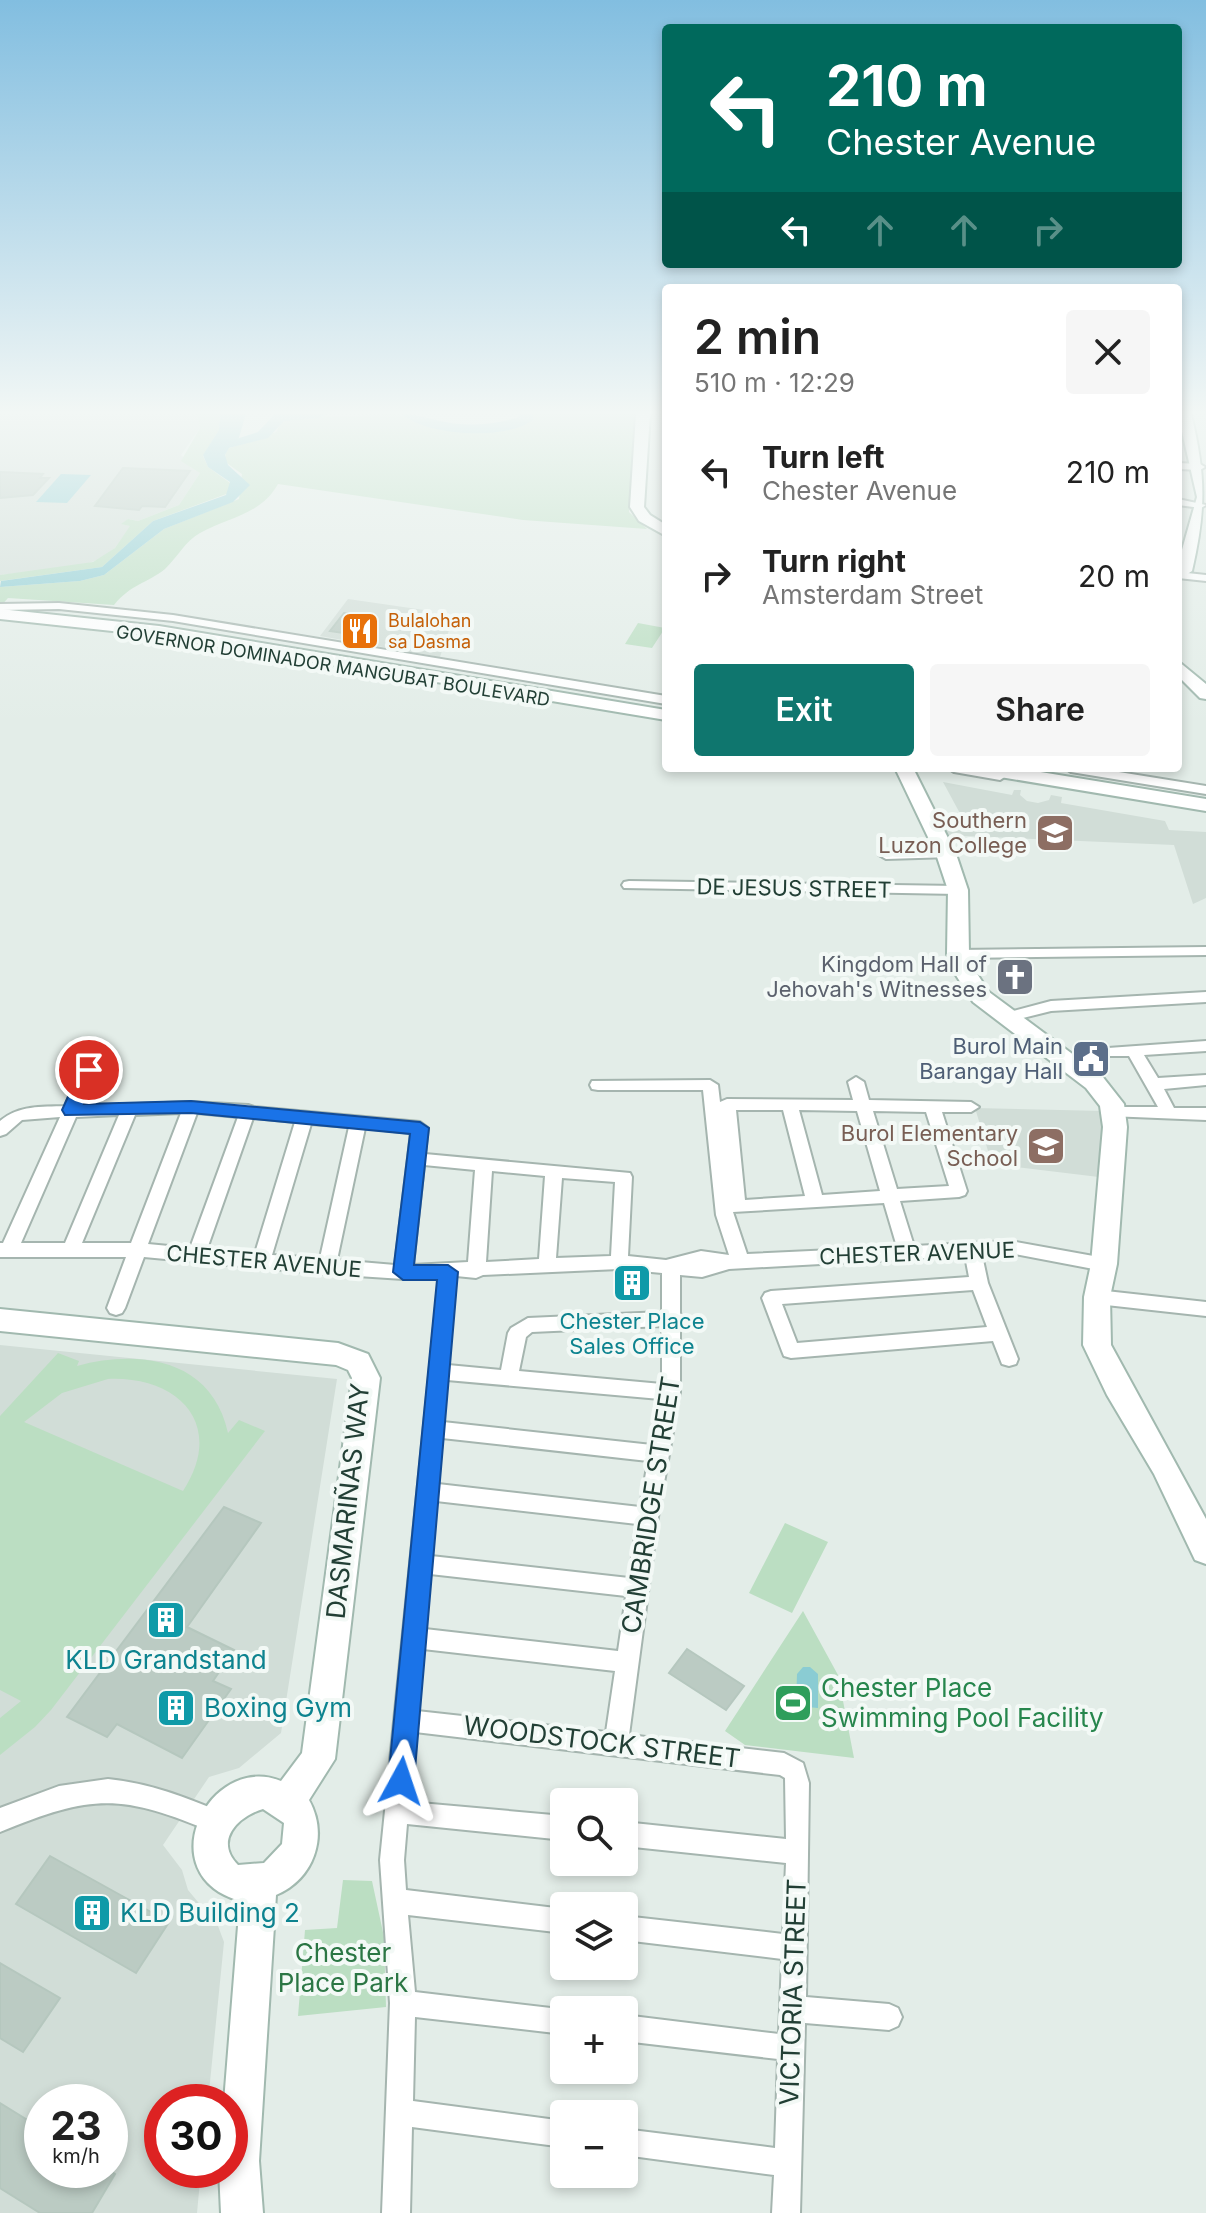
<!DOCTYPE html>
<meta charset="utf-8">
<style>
:root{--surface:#fff;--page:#f6f6f6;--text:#222;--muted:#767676;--accent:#0f766e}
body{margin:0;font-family:Inter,sans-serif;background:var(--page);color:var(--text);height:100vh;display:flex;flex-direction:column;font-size:30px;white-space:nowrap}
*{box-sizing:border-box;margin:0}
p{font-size:26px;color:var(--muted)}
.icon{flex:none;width:44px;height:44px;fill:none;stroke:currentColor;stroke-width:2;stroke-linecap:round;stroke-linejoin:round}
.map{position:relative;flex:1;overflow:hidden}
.drawer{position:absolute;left:662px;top:284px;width:520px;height:488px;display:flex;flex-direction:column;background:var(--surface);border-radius:8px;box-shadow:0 4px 12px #0003}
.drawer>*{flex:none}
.hud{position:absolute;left:662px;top:24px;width:520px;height:244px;border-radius:8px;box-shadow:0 4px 12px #0003;background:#00695c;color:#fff;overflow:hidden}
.buttons{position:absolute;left:550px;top:1788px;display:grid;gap:16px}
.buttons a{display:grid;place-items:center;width:88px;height:88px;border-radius:8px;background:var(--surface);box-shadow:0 4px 12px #0003;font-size:40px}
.speed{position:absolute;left:24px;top:2084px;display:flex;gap:16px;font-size:40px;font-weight:700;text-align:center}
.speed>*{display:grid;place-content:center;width:104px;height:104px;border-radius:50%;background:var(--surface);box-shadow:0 4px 12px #0003;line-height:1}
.speed small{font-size:20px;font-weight:400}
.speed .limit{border:12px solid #d22;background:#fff;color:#111}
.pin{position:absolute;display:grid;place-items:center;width:68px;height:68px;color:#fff;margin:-34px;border:4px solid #fff;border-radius:50%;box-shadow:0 2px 8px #0007}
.me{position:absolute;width:88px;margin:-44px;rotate:5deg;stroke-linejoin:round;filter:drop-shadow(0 0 6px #0008)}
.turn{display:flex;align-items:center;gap:28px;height:168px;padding:0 32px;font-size:36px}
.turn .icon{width:104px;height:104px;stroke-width:2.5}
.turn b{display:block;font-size:56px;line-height:68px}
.lanes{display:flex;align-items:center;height:76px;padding:0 32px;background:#0003;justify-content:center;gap:40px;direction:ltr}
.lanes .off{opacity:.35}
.round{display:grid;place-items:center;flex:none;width:84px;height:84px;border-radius:8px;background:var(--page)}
.overview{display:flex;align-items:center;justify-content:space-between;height:136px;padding:0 32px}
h1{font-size:48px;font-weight:600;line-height:60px}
.cta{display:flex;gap:16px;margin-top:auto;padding:16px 32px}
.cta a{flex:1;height:92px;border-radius:8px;background:var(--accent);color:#fff;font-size:32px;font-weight:600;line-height:92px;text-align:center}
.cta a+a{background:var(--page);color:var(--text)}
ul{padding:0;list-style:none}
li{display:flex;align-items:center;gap:24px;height:104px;padding:0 32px}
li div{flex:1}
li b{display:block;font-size:30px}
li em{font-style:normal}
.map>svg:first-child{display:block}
.built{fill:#d1ddd7;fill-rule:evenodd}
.green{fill:#bbdec2;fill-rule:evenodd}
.water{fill:#8accd3}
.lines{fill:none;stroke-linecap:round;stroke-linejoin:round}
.river{fill:#8accd3;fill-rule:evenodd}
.building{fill:#bbcbc3;stroke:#b5c7be;stroke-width:2}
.street-casing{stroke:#a5b5af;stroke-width:4}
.secondary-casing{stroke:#a1b9af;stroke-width:4}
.street{fill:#fff;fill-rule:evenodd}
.secondary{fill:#fff;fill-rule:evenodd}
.route{fill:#1a73e8;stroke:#114b97;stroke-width:2}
.labels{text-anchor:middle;stroke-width:8;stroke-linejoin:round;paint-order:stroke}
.far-food-label{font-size:18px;fill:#c56008;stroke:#f3f9f6;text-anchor:start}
.far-street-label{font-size:18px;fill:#223f35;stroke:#f3f9f6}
.education-label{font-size:22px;fill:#785e54;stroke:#f3f9f6;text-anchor:end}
.street-label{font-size:22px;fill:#223f35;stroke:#f3f9f6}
.worship-label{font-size:22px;fill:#5b616d;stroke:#f3f9f6;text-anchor:end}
.service-label{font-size:22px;fill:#4e5e75;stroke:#f3f9f6;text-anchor:end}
.culture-label{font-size:22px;fill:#0d838f;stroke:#f3f9f6}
.near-street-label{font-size:26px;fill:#223f35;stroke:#f3f9f6}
.near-culture-label{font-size:26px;fill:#0d838f;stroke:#f3f9f6;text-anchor:start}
.near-leisure-label{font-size:26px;fill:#27864d;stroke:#f3f9f6;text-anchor:start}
.near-park-label{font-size:26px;fill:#2b7644;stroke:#f3f9f6}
</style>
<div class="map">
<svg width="1206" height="2213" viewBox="0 0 1206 2213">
<rect width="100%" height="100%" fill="#e3ede8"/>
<!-- built -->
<path class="built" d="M0 414H197L200 428 181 455 200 473 179 505 138 521 128 519 122 524 131 526 115 548 100 559 78 567 0 575Z
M348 599 424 610 422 630H449L440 657 320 636Z
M943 782 1012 795 1014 790H1021L1020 795 1027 801 1038 803 1049 800 1051 795 1062 797 1061 803 1165 821 1169 830 1206 832V898L1193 904 1174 845 941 835 933 819H963Z
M975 1108 1104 1111 1107 1178 992 1164Z
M0 1345 337 1379 281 1733 239 1768 209 1777 163 1845 182 1870 188 1890 218 1926 224 1942 208 2102H162V2170H201L197 2213H0ZM42 2102H110V2170H42Z"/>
<!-- green -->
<path class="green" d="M197 414H220L219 430 203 456 208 467 230 483 229 493 153 521 102 567 0 581V575L93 562 115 548 130 526 121 524 128 519 138 521 179 505 200 473 181 461 200 428Z
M393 414C407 415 417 423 430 426 461 434 503 429 533 420L532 414H636L629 512 647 529 523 520 278 484C261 515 228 517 200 533 185 541 177 558 165 569 146 584 131 584 114 605L8 598 0 607V587L80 581 104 575 164 529 239 499 242 474 224 461 227 449 276 432 284 419Z
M638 623 665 628 652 648 625 644Z
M58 1353 79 1361 77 1366C140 1349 212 1359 228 1433L239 1420 265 1431 51 1710 35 1727 0 1755V1718L21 1701 0 1690V1416ZM108 1379C179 1376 226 1425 183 1491L24 1422 62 1393Z
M785 1523 828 1542 792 1613 749 1593Z
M803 1611 838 1675 854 1758 745 1745 725 1731Z
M343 1880 372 1881 384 1937 386 2007 298 2016 305 1930 337 1928Z"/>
<!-- water -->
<path class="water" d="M220 414H246L237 444 230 446 225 455 228 465 250 485 233 502 164 529 104 575 80 581 0 587 1 581 102 567 153 521 226 495 230 482 208 467 203 455 219 430Z
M61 474 91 475 67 503 36 502Z
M803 1667H810L818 1674V1708L796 1706 797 1674Z"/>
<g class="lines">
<!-- river -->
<path class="river" d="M275 414H326L319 418 284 421 268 438 221 450 214 446 258 432Z
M402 414C417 414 426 418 440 421 465 427 495 425 519 417L518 414H532L534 419C508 441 426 436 402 414Z"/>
</g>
<!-- building -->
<path class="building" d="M123 468 190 471 165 507 142 506 139 510 95 506Z
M0 472 43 474 40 478H49L33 495 0 498Z
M344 613 364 616 350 634 330 631Z
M641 1275 644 1289 622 1291 620 1276Z
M224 1507 261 1523 187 1627 234 1650 213 1681 231 1689 182 1758 117 1724 107 1737 67 1717Z
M687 1649 744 1686 726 1710 669 1673Z
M50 1856 169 1922 136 1973 16 1904Z
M0 1963 60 1998 23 2052 0 2038Z
M0 2103 42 2129V2170H109L115 2174 92 2213H40L0 2188Z"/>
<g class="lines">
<!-- street casing -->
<g class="street-casing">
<path id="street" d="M1178 463 1200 464 1205 467 1200 470 1178 469Z
M1178 499 1206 505 1201 508 1178 505Z
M1178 572 1206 575V581L1178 578Z
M59 603 173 615 666 696V704L173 621 59 609 0 610V604Z
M948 768H976L1004 773 1006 776 1000 780 954 772Z
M1065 768H1094L1206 786V794L1071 772Z
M946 850 953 854 951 857 886 859 879 855 886 851Z
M629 881 958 886 965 890 958 894 624 888 622 885 624 882Z
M1206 947V955L958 958 951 954 958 950Z
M1206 992V1002L1051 1011 1011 1021 1003 1016 1006 1013 1051 1001Z
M1206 1041V1051L1144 1055 1158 1078 1206 1075V1085L1164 1089 1174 1108H1206V1120L1109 1116 1107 1112 1109 1108 1115 1107H1158L1129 1056H1108L1105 1052 1108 1048Z
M89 1065 97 1070 81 1106 191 1102 248 1105 254 1107 420 1122 428 1128 425 1154 630 1173 632 1177 628 1256 666 1260 701 1251 729 1255 716 1215 703 1090H598L592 1089 590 1085 592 1081 710 1080 718 1085 720 1102 727 1099 853 1100 848 1082 856 1077 864 1082 869 1100 971 1102 979 1107 971 1112H942L967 1191 965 1195 959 1197 900 1201 914 1246 1010 1241 1110 1259 1113 1264 1110 1269 1104 1271 1010 1253 982 1255 988 1283 1018 1359 1016 1364 1009 1366 1002 1364 993 1341 791 1358 784 1356 782 1351 762 1298 765 1293 771 1291 969 1277 965 1256 729 1269 702 1277 680 1275V1313L683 1318 680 1323V1392L658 1517 629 1735 784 1753 803 1763 809 1783 806 1997 889 2004 898 2008 902 2017 898 2026 889 2030 805 2023 800 2213H772L774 2175 624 2155V2129L775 2148 778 2059 624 2041V2015L779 2034 782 1959 624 1940V1916L783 1934 786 1863 624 1846V1822L786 1839 785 1778 780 1775 415 1732 409 1802 564 1816V1840L407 1824 404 1860 406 1890 564 1909V1933L408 1915 415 1992 568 2010H564V2034L415 2017 413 2101 564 2121V2147L412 2127 410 2213H382L390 2003 380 1860 439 1277 403 1279 327 1274 144 1257 125 1308 122 1313 116 1315 110 1313 107 1308 126 1257H0V1243H3L60 1117 22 1120 6 1134 0 1136V1121C19 1105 41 1107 65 1106L81 1070ZM736 1110H783L805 1196 745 1200ZM799 1110 857 1111 880 1191 822 1195ZM873 1111 926 1112 949 1186 897 1189ZM181 1113 131 1243H82L135 1115ZM197 1113 238 1117 190 1248 148 1244ZM119 1115 65 1243H21L76 1117ZM253 1118 295 1122 255 1253 207 1249ZM311 1124 349 1127 320 1258 272 1255ZM365 1128 411 1133 395 1265 337 1260ZM424 1165 475 1170 468 1262 413 1265ZM492 1171 545 1176 539 1259 486 1262ZM562 1178 615 1182 611 1256 556 1258ZM884 1203 897 1247 747 1254 733 1212ZM619 1269 662 1273V1312L528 1318 511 1328 508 1333 501 1370 448 1365 456 1276 476 1278 483 1275ZM973 1290 987 1327 797 1343 782 1304ZM662 1326V1384L519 1371 526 1337 532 1332ZM447 1380 660 1399 652 1445 443 1422ZM442 1438 648 1461 640 1507 438 1484ZM436 1501 637 1524 629 1578 431 1556ZM430 1574 626 1596 618 1651 425 1629ZM423 1649 615 1671 606 1732 417 1711Z
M1097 1290 1206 1302V1316L1097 1304 1091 1302 1088 1297 1091 1292Z
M108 1779C149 1783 185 1797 223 1813L227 1821 223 1829 215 1833C122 1794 94 1793 0 1832V1808L59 1786Z"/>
</g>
<!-- secondary casing -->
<g class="secondary-casing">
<path id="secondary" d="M636 414H650L644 507 650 515 666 525V536L639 521 630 507Z
M1178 414H1191C1206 475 1206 510 1192 571L1178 580V564L1197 497Z
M0 609 159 626 666 710V720L159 636 0 619Z
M1178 661 1206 684V699L1200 698 1178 676Z
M895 768H913L956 854 968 890 969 954 974 969 989 992 1102 1076 1124 1104 1127 1127 1117 1264 1110 1297 1111 1345 1206 1519V1564L1195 1560 1154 1474 1107 1395 1083 1345 1084 1297 1091 1264 1103 1127 1100 1106 1086 1088 973 1002 952 969 947 954 948 890 936 854Z
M973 768H1016L1206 799V811L982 774Z
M0 1309 338 1343 368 1354 380 1378 335 1759 309 1800C329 1836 314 1879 276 1895L259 2161 263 2213H221L219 2170H230V2102H224L240 1901C148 1875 209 1752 281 1781L302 1753 352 1378 348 1370 336 1365 0 1331ZM263 1809 284 1823 282 1844 264 1863 238 1865C214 1841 237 1817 263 1809Z"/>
</g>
<!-- street -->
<use href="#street" class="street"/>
<!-- secondary -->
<use href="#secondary" class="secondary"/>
</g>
<!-- sky -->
<linearGradient id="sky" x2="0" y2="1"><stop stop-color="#82bee0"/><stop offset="0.57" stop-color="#f2f7f5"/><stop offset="1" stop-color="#f2f7f5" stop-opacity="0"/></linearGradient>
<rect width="1206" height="724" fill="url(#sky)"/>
<!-- route -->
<path class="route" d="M89 1064 98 1070 84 1104 191 1101 420 1122 429 1128 414 1265H448L458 1272 414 1781 410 1790 401 1794 392 1790 388 1781 437 1280H403L393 1272 410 1134 191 1113 65 1115 62 1110 80 1070Z"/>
<!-- icons -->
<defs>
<g id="restaurant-square" transform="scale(2)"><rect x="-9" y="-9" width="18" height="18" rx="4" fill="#e8710a" stroke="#f3f9f6"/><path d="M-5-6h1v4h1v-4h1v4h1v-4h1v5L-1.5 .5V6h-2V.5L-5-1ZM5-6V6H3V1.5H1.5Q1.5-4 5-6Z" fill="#fff"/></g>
<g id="university-square" transform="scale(2)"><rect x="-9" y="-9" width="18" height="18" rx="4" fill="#8d6e63" stroke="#f3f9f6"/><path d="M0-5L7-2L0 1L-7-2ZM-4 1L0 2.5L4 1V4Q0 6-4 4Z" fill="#fff"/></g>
<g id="church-square" transform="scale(2)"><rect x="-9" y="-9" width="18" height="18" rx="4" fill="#6b7280" stroke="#f3f9f6"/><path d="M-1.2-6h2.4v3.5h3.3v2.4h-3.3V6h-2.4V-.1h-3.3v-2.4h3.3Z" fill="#fff"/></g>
<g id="civic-square" transform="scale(2)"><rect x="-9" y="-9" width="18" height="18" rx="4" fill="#5c6f8a" stroke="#f3f9f6"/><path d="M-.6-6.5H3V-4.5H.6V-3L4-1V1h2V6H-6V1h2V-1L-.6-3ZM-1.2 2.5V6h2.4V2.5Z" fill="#fff"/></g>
<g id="school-square" transform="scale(2)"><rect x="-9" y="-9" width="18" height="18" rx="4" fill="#8d6e63" stroke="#f3f9f6"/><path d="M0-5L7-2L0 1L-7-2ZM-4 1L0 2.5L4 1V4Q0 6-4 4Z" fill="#fff"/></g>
<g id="building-square" transform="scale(2)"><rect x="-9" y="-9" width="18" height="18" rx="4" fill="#0f9aa8" stroke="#f3f9f6"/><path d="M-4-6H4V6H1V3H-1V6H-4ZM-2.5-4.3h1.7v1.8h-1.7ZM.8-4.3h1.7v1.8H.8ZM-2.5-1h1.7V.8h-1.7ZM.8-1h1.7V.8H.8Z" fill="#fff"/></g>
<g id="stadium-square" transform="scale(2)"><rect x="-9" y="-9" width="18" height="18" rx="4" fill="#2e9e5b" stroke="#f3f9f6"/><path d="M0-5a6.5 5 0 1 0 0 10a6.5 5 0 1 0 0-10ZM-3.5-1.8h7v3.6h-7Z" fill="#fff"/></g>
</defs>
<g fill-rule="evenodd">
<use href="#restaurant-square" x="360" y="631"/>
<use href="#university-square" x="1055" y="833"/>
<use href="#church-square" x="1015" y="977"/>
<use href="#civic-square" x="1091" y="1059"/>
<use href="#school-square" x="1046" y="1146"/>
<use href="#building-square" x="632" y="1283"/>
<use href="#building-square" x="166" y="1620"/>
<use href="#stadium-square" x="793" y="1703"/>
<use href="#building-square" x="176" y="1708"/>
<use href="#building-square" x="92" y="1913"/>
</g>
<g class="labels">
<!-- far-food labels -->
<g class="far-food-label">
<text x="388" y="627">Bulalohan<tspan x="388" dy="21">sa Dasma</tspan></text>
</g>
<!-- far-street labels -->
<g class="far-street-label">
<text transform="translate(333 666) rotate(9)" y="6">GOVERNOR DOMINADOR MANGUBAT BOULEVARD</text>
</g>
<!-- education labels -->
<g class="education-label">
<text x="1027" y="828">Southern<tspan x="1027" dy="25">Luzon College</tspan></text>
<text x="1018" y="1141">Burol Elementary<tspan x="1018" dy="25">School</tspan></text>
</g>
<!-- street labels -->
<g class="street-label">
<text transform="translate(794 888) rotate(1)" y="8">DE JESUS STREET</text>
<text transform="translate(917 1253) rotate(-2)" y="8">CHESTER AVENUE</text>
<text transform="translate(264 1261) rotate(5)" y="8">CHESTER AVENUE</text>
</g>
<!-- worship labels -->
<g class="worship-label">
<text x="987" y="972">Kingdom Hall of<tspan x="987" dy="25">Jehovah's Witnesses</tspan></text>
</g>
<!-- service labels -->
<g class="service-label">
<text x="1063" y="1054">Burol Main<tspan x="1063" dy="25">Barangay Hall</tspan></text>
</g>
<!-- culture labels -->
<g class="culture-label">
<text x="632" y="1329">Chester Place<tspan x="632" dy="25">Sales Office</tspan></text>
</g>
<!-- near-street labels -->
<g class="near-street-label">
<text transform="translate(348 1501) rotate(-84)" y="9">DASMARIÑAS WAY</text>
<text transform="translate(651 1505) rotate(-81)" y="9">CAMBRIDGE STREET</text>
<text transform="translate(602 1742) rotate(7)" y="9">WOODSTOCK STREET</text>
<text transform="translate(793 1992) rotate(-88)" y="9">VICTORIA STREET</text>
</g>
<!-- near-culture labels -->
<g class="near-culture-label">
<text x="166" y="1669" text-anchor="middle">KLD Grandstand</text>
<text x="204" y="1717">Boxing Gym</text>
<text x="120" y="1922">KLD Building 2</text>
</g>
<!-- near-leisure labels -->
<g class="near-leisure-label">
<text x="821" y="1697">Chester Place<tspan x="821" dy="30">Swimming Pool Facility</tspan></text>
</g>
<!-- near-park labels -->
<g class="near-park-label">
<text x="343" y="1962">Chester<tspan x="343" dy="30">Place Park</tspan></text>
</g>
</g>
</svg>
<div class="buttons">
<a><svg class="icon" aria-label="search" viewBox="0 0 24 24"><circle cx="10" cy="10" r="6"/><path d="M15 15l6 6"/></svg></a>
<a><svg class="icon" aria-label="layers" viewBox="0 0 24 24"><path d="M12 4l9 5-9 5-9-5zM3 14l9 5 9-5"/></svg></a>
<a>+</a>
<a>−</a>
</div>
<div class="speed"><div>23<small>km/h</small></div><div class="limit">30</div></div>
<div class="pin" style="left:89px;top:1070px;background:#d93025"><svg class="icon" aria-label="arrive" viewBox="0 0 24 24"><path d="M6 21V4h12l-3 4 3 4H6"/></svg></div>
<svg class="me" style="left:401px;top:1781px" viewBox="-20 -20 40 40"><path d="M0-17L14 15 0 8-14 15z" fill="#1a73e8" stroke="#fff" stroke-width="4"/></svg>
<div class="hud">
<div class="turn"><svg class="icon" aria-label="left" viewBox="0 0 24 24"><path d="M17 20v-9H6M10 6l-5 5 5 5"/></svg><div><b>210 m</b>Chester Avenue</div></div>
<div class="lanes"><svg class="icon" aria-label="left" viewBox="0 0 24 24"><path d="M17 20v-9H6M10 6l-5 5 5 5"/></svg><svg class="icon off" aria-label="ahead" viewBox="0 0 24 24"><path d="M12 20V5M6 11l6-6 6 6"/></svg><svg class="icon off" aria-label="ahead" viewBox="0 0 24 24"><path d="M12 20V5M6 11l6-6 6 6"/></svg><svg class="icon off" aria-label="right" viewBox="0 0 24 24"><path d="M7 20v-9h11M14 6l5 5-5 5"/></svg></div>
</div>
<section class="drawer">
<div class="overview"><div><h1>2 min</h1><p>510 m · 12:29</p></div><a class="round"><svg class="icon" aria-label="close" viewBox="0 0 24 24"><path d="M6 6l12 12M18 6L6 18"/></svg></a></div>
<ul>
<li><svg class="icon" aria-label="left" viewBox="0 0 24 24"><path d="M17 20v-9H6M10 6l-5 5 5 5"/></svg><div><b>Turn left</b><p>Chester Avenue</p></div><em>210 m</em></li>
<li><svg class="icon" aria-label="right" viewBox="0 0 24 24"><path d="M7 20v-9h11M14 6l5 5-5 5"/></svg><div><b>Turn right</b><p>Amsterdam Street</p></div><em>20 m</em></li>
</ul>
<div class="cta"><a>Exit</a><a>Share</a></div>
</section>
</div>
